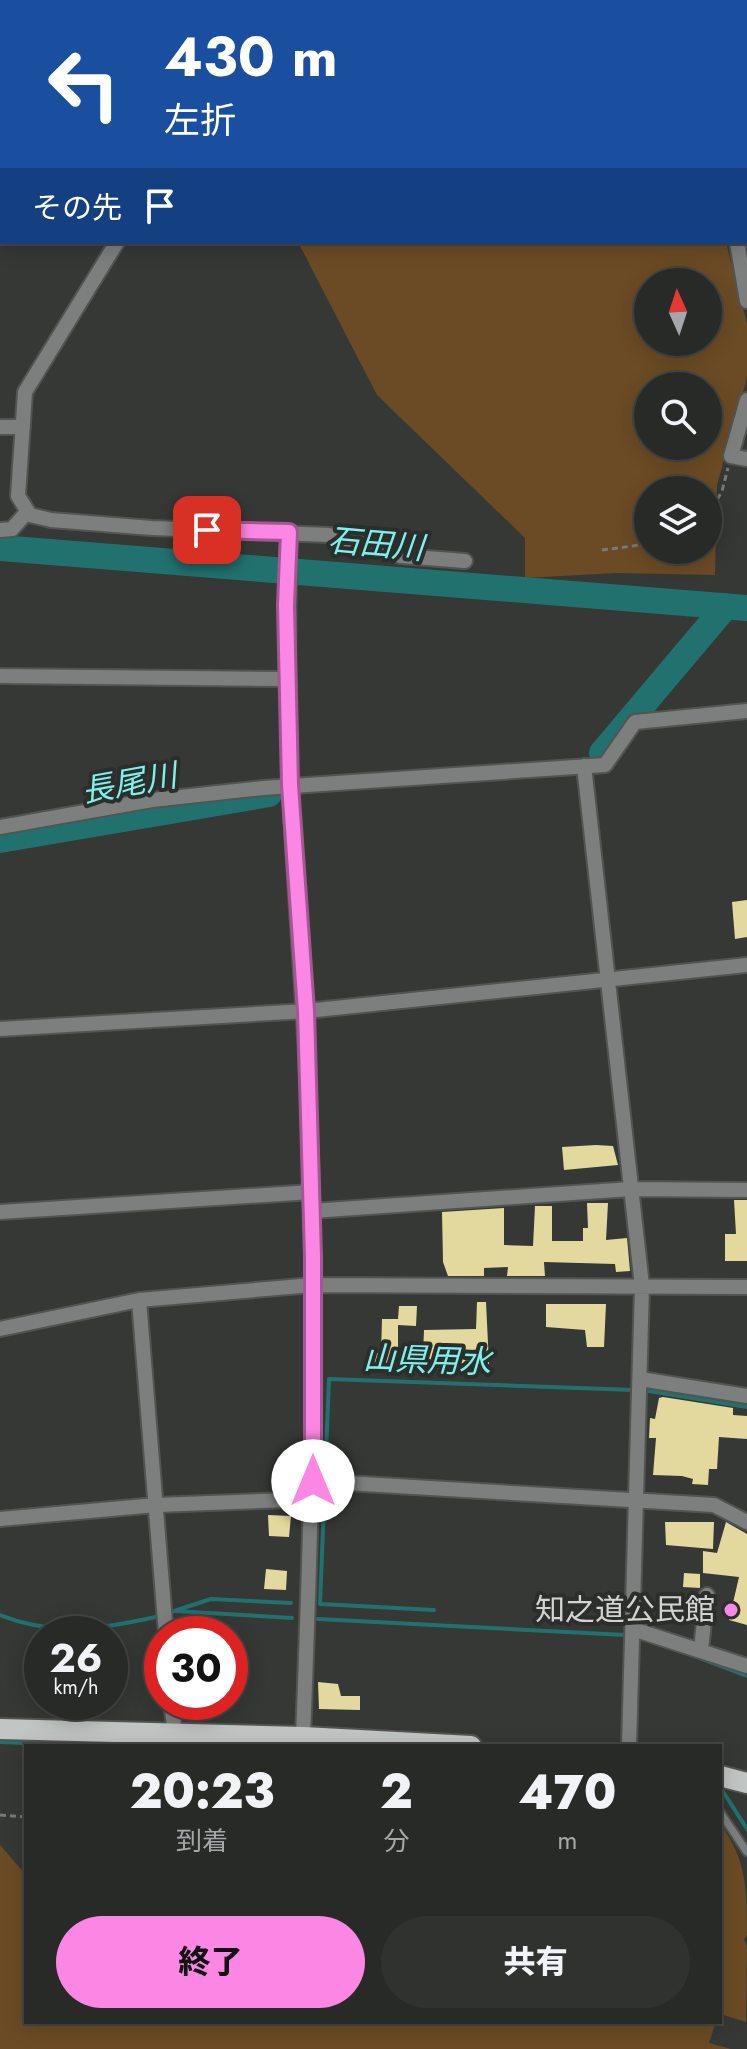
<!DOCTYPE html>
<html lang="ja">
<meta charset="utf-8">
<style>
:root{--surface:#282a28;--page:#303230;--text:#f1f3f6;--muted:#a5a7a8;--line:#444645;--accent:#fc86e4}
body{margin:0;font-family:Jost,"Noto Sans JP",sans-serif;background:var(--page);color:var(--text);height:100vh;display:flex;flex-direction:column;font-size:30px;white-space:nowrap}
*{box-sizing:border-box;margin:0}
p{font-size:26px;color:var(--muted)}
.icon{flex:none;width:44px;height:44px;fill:none;stroke:currentColor;stroke-width:2;stroke-linecap:round;stroke-linejoin:round}
.map{position:relative;flex:1;overflow:hidden}
.panel{position:absolute;left:24px;top:1744px;width:698px;height:280px;display:flex;flex-direction:column;background:var(--surface);border-radius:0px;box-shadow:0 4px 20px #0003,0 0 0 2px var(--line)}
.panel>*{flex:none}
.top-card{position:absolute;left:0px;top:0px;width:748px;height:244px;box-shadow:0 4px 20px #0003,0 0 0 2px var(--line);background:#1a4fa0;color:#fff;overflow:hidden}
.needle{width:52px;rotate:357deg}
.tools{position:absolute;left:634px;top:268px;display:grid;gap:16px}
.tools a{display:grid;place-items:center;width:88px;height:88px;border-radius:50%;background:var(--surface);box-shadow:0 4px 20px #0003,0 0 0 2px var(--line);font-size:40px}
.speed{position:absolute;left:24px;top:1616px;display:flex;gap:16px;font-size:40px;font-weight:700;text-align:center}
.speed>*{display:grid;place-content:center;width:104px;height:104px;border-radius:50%;background:var(--surface);box-shadow:0 4px 20px #0003,0 0 0 2px var(--line);line-height:1}
.speed small{font-size:20px;font-weight:400}
.speed .limit{border:12px solid #d22;background:#fff;color:#111}
.pin{position:absolute;display:grid;place-items:center;width:68px;height:68px;color:#fff;margin:-34px;border-radius:16px;box-shadow:0 4px 12px #0006}
.me{position:absolute;width:88px;margin:-44px;rotate:0deg;stroke-linejoin:round;filter:drop-shadow(0 0 6px #0008)}
.turn{display:flex;align-items:center;gap:28px;height:168px;padding:0 32px;font-size:36px}
.turn .icon{width:104px;height:104px;stroke-width:2.5}
.turn b{display:block;font-size:56px;line-height:68px}
.then{display:flex;align-items:center;height:76px;padding:0 32px;background:#0003;gap:16px;font-size:30px}
.eta{display:flex;justify-content:space-evenly;align-items:center;height:136px;text-align:center}
.eta b{font-size:48px;font-weight:800;line-height:56px}
.cta{display:flex;gap:16px;margin-top:auto;padding:16px 32px}
.cta a{flex:1;height:92px;border-radius:48px;background:var(--accent);color:#111;font-size:32px;font-weight:800;line-height:92px;text-align:center}
.cta a+a{background:var(--page);color:var(--text)}
.map>svg:first-child{display:block}
.green{fill:#6b4b25;fill-rule:evenodd}
.lines{fill:none;stroke-linecap:round;stroke-linejoin:round}
.stream{stroke:#21726f;stroke-width:4}
.river{stroke:#21726f;stroke-width:26}
.building{fill:#e3d89e}
.lane-casing{stroke:#525451;stroke-width:11}
.street-casing{stroke:#525451;stroke-width:18}
.primary-casing{stroke:#525451;stroke-width:24}
.path{stroke:#787a77;stroke-width:3;stroke-dasharray:6 4;stroke-linecap:butt}
.lane{stroke:#7d7f7e;stroke-width:7}
.street{stroke:#7d7f7e;stroke-width:14}
.primary{stroke:#c1c5c3;stroke-width:20}
.route-casing{stroke:#a45794;stroke-width:20}
.route{stroke:#fc86e4;stroke-width:14}
.poi-dot{fill:#fc86e4;stroke:#2c2e2b;stroke-width:3}
.labels{text-anchor:middle;stroke-width:8;stroke-linejoin:round;paint-order:stroke}
.poi-label{font-size:30px;fill:#d3d4d2;stroke:#2c2e2b;text-anchor:end}
.water-label{font-size:32px;font-style:italic;fill:#7df1ec;stroke:#2c2e2b}
</style>
<div class="map">
<svg width="747" height="2049" viewBox="0 0 747 2049">
<rect width="100%" height="100%" fill="#363835"/>
<!-- green -->
<path class="green" d="M0 0H170L2 2V134Z
M273 0H646L648 2H273Z
M298 242H726L747 324V378L717 485 715 575 616 573 525 578V538L377 395ZM648 282H708V342H648ZM648 386H708V446H648ZM648 490H708V550H648Z
M720 1824C747 1859 747 1891 747 1935L744 1939 747 1947 746 2022 720 2014Z
M0 1845 26 1875V2022H716L709 2043 731 2049H0Z"/>
<g class="lines">
<!-- stream -->
<path class="stream" d="M643 1390 747 1407
M434 1610 320 1604 329 1379 634 1390
M175 1611 292 1618
M168 1613 211 1599 291 1603
M0 1615C55 1637 103 1629 160 1616
M318 1619 625 1635
M686 1653 747 1676
M0 1742 105 1746
M720 1787 747 1829"/>
<!-- river -->
<path class="river" d="M0 548 747 608
M602 753 726 606
M0 840 269 794"/>
</g>
<!-- building -->
<path class="building" d="M747 900V937L735 939 732 902Z
M596 1145 613 1146 618 1165 564 1170 562 1147Z
M734 1200H747V1261H725V1234H736Z
M587 1203H608L606 1240 627 1238 630 1271 616 1272 615 1264 544 1262 545 1276H507L508 1267 484 1268V1276H448L443 1262 442 1212 504 1208V1245L533 1246 535 1206H552V1241H583V1228H588Z
M477 1302H486L489 1364 451 1363V1369L412 1368V1371L370 1369V1353H381L382 1319H398L399 1306H417L416 1326 398 1325V1355L423 1354 424 1330 476 1329Z
M546 1304H606L604 1347H587L585 1330 546 1327Z
M663 1397 733 1408V1415L747 1416V1439L719 1437 717 1469H709L708 1485 692 1484 693 1479 682 1476 653 1475 656 1438H649L650 1418 655 1419 659 1398Z
M268 1515 291 1516 289 1537 269 1536Z
M665 1522H714L713 1549 666 1545Z
M726 1522 747 1534V1625L729 1620 739 1577 703 1573V1551L717 1553Z
M266 1569 287 1571 286 1590 264 1589Z
M684 1573 700 1574V1588L683 1587Z
M318 1682 338 1684 341 1696H360V1710L319 1709Z"/>
<g class="lines">
<!-- lane casing -->
<g class="lane-casing">
<path id="lane" d="M720 1812 747 1852"/>
</g>
<!-- street casing -->
<g class="street-casing">
<path id="street" d="M655 0 656 2
M746 198H747
M117 242 25 392 18 496 30 515 51 520 152 528 329 535 401 556 465 561
M737 242 747 301
M747 400 731 456 747 459
M0 427H23
M0 530 12 529 27 512
M289 532C289 617 286 701 290 787 296 922 309 1056 312 1192 316 1374 310 1555 303 1737
M0 676 287 679
M584 766 642 1286 629 1746
M0 827 152 800 263 788 605 765 635 722 747 711
M0 1029 306 1011 747 965
M312 1211 631 1189 747 1190
M0 1212 312 1192
M139 1300 166 1634
M0 1329 139 1300 313 1285 747 1287
M640 1379 747 1396
M313 1481 714 1505 747 1522
M0 1519 156 1505 312 1499
M633 1629 747 1666
M701 1649 707 1595
M171 1702 175 1735"/>
</g>
<!-- primary casing -->
<g class="primary-casing">
<path id="primary" d="M0 1729 303 1737 471 1746
M720 1776 747 1783"/>
</g>
<!-- path -->
<path class="path" d="M708 517 722 491 728 468
M602 550 648 544
M0 1815 26 1817"/>
<!-- lane -->
<use href="#lane" class="lane"/>
<!-- street -->
<use href="#street" class="street"/>
<!-- primary -->
<use href="#primary" class="primary"/>
</g>
<g class="lines">
<!-- route casing -->
<g class="route-casing">
<path id="route" d="M207 530 289 532 286 605 290 785 306 1011 313 1257V1481"/>
</g>
<!-- route -->
<use href="#route" class="route"/>
</g>
<!-- markers -->
<circle class="poi-dot" cx="731" cy="1610" r="8"/>
<g class="labels">
<!-- poi labels -->
<g class="poi-label">
<text x="715" y="1620">知之道公民館</text>
</g>
<!-- water labels -->
<g class="water-label">
<text transform="translate(376 544) rotate(5)" y="11">石田川</text>
<text transform="translate(129 783) rotate(-10)" y="11">長尾川</text>
<text transform="translate(427 1360) rotate(2)" y="11">山県用水</text>
</g>
</g>
</svg>
<div class="tools">
<a><svg class="needle" viewBox="-14 -14 28 28"><path d="M0-13l5 13h-10z" fill="#e53935"/><path d="M0 13l5-13h-10z" fill="#a5a7a8"/></svg></a>
<a><svg class="icon" aria-label="search" viewBox="0 0 24 24"><circle cx="10" cy="10" r="6"/><path d="M15 15l6 6"/></svg></a>
<a><svg class="icon" aria-label="layers" viewBox="0 0 24 24"><path d="M12 4l9 5-9 5-9-5zM3 14l9 5 9-5"/></svg></a>
</div>
<div class="speed"><div>26<small>km/h</small></div><div class="limit">30</div></div>
<div class="pin" style="left:207px;top:530px;background:#d93025"><svg class="icon" aria-label="arrive" viewBox="0 0 24 24"><path d="M6 21V4h12l-3 4 3 4H6"/></svg></div>
<svg class="me" style="left:313px;top:1481px" viewBox="-20 -20 40 40"><circle r="19" fill="#fff"/><path d="M0-13L10 11 0 6-10 11z" fill="#fc86e4"/></svg>
<div class="top-card">
<div class="turn"><svg class="icon" aria-label="left" viewBox="0 0 24 24"><path d="M17 20v-9H6M10 6l-5 5 5 5"/></svg><div><b>430 m</b>左折</div></div>
<div class="then">その先<svg class="icon" aria-label="arrive" viewBox="0 0 24 24"><path d="M6 21V4h12l-3 4 3 4H6"/></svg></div>
</div>
<section class="panel">
<div class="eta">
<div><b>20:23</b><p>到着</p></div>
<div><b>2</b><p>分</p></div>
<div><b>470</b><p>m</p></div>
</div>
<div class="cta"><a>終了</a><a>共有</a></div>
</section>
</div>
